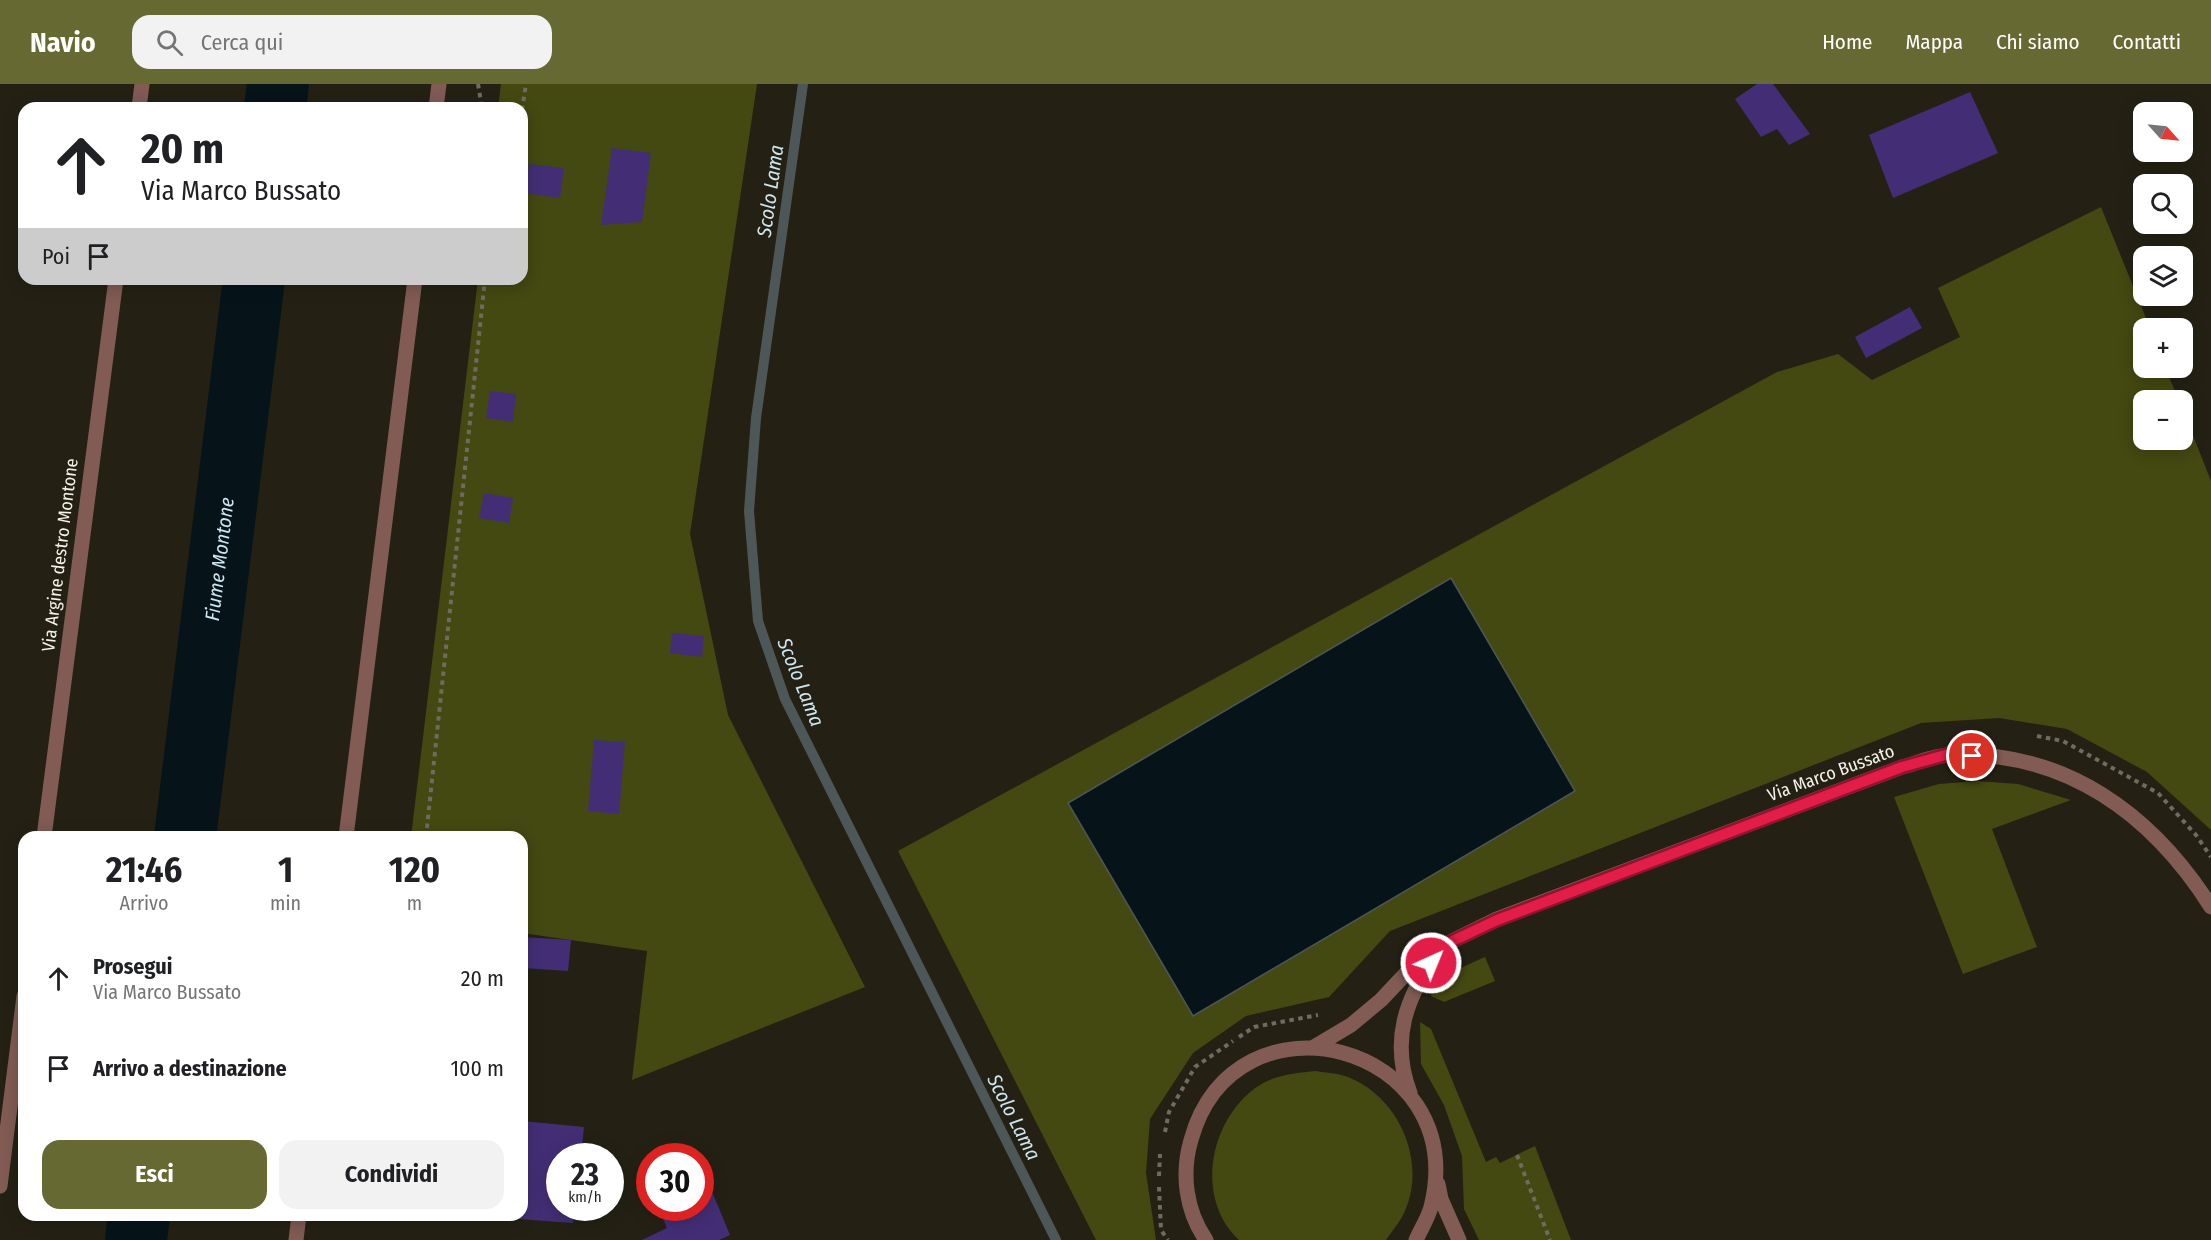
<!DOCTYPE html>
<html lang="it">
<meta charset="utf-8">
<style>
:root{--surface:#fff;--page:#f2f2f2;--text:#202124;--muted:#757577;--accent:#666932}
body{margin:0;font-family:"Fira Sans Condensed",sans-serif;background:var(--page);color:var(--text);height:100vh;display:flex;flex-direction:column;font-size:22px;white-space:nowrap}
*{box-sizing:border-box;margin:0}
p{font-size:20px;color:var(--muted)}
.icon{flex:none;width:33px;height:33px;fill:none;stroke:currentColor;stroke-width:2;stroke-linecap:round;stroke-linejoin:round}
.map{position:relative;flex:1;overflow:hidden}
.sheet{position:absolute;left:18px;top:747px;width:510px;height:390px;display:flex;flex-direction:column;background:var(--surface);border-radius:18px;box-shadow:0 3px 15px #0003}
.sheet>*{flex:none}
.top-card{position:absolute;left:18px;top:18px;width:510px;height:183px;border-radius:18px;box-shadow:0 3px 15px #0003;background:#fff;color:var(--text);overflow:hidden}
.needle{width:39px;rotate:117deg}
.tools{position:absolute;left:2133px;top:18px;display:grid;gap:12px}
.tools a{display:grid;place-items:center;width:60px;height:60px;border-radius:12px;background:var(--surface);box-shadow:0 3px 15px #0003;font-size:30px}
.speed{position:absolute;left:546px;top:1059px;display:flex;gap:12px;font-size:30px;font-weight:700;text-align:center}
.speed>*{display:grid;place-content:center;width:78px;height:78px;border-radius:50%;background:var(--surface);box-shadow:0 3px 15px #0003;line-height:1}
.speed small{font-size:15px;font-weight:400}
.speed .limit{border:9px solid #d22;background:#fff;color:#111}
.pin{position:absolute;display:grid;place-items:center;width:51px;height:51px;color:#fff;margin:-26px;border:3px solid #fff;border-radius:50%;box-shadow:0 2px 6px #0007}
.me{position:absolute;width:66px;margin:-33px;rotate:44deg;stroke-linejoin:round;filter:drop-shadow(0 0 4px #0008)}
.turn{display:flex;align-items:center;gap:21px;height:126px;padding:0 24px;font-size:27px}
.turn .icon{width:78px;height:78px;stroke-width:2.5}
.turn b{display:block;font-size:42px;line-height:51px}
.then{display:flex;align-items:center;height:57px;padding:0 24px;background:#0003;gap:12px;font-size:22px}
.eta{display:flex;justify-content:space-evenly;align-items:center;height:102px;text-align:center}
.eta b{font-size:36px;font-weight:700;line-height:42px}
.button{display:flex;gap:12px;margin-top:auto;padding:12px 24px}
.button a{flex:1;height:69px;border-radius:18px;background:var(--accent);color:#fff;font-size:24px;font-weight:700;line-height:69px;text-align:center}
.button a+a{background:var(--page);color:var(--text)}
ul{padding:0;list-style:none}
li{display:flex;align-items:center;gap:18px;height:90px;padding:0 24px}
li div{flex:1}
li b{display:block;font-size:22px}
li em{font-style:normal}
header{display:flex;align-items:center;gap:36px;box-sizing:border-box;height:84px;padding:0 30px;background:var(--accent);color:#fff}
header strong{font-size:28px}
nav{display:flex;gap:33px;margin-inline-start:auto;font-size:21px}
.search{width:420px;height:54px;background:var(--page);display:flex;align-items:center;gap:15px;box-sizing:border-box;padding:0 21px;border-radius:18px;color:var(--muted);font-size:22px}
.map>svg:first-child{display:block}
.green{fill:#444811}
.water{fill:#06141a;stroke:#4d5758;stroke-width:1.5}
.lines{fill:none;stroke-linecap:round;stroke-linejoin:round}
.stream{stroke:#4d5758;stroke-width:10}
.river{stroke:#06141a;stroke-width:62}
.building{fill:#432e75}
.path{stroke:#6e6b60;stroke-width:4;stroke-dasharray:4.5 4.5;stroke-linecap:butt}
.street{stroke:#815b54;stroke-width:15}
.route-casing{stroke:#92132f;stroke-width:15}
.route{stroke:#e11d48;stroke-width:10}
.labels{text-anchor:middle;stroke-width:5;stroke-linejoin:round;paint-order:stroke}
.street-label{font-size:18px;fill:#f4f2e9;stroke:#242114}
.water-label{font-size:20px;font-style:italic;fill:#cee6f1;stroke:#242114}
</style>
<header>
<strong>Navio</strong>
<div class="search"><svg class="icon" aria-label="search" viewBox="0 0 24 24"><circle cx="10" cy="10" r="6"/><path d="M15 15l6 6"/></svg>Cerca qui</div>
<nav><a>Home</a><a>Mappa</a><a>Chi siamo</a><a>Contatti</a></nav>
</header>
<div class="map">
<svg width="2211" height="1156" viewBox="0 0 2211 1156">
<rect width="100%" height="100%" fill="#242114"/>
<!-- green -->
<path class="green" d="M501 0H757L690 450 728 631 865 903 632 996 647 867 522 849V753H411L478 195H522V24H498Z
M2101 123 2150 244H2144V284H2165L2179 316H2144V356H2182L2183 326 2211 397V746L2147 688 2067 645 1999 634 1921 639 1390 847 1329 913 1246 932 1193 969 1150 1035 1146 1089 1156 1156H1096L898 767 1777 288 1838 270 1872 296 1960 253 1938 204Z
M1977 697 2018 700 2071 716 1992 745 2037 863 1963 890 1894 713 1939 700Z
M1485 873 1495 897 1444 918 1431 912C1445 890 1462 883 1485 873Z
M1420 938 1431 945 1486 1078 1496 1073 1500 1079 1535 1062 1571 1156H1479L1464 1125 1462 1072 1444 1021 1421 980Z
M1316 987C1326 989 1338 989 1348 993 1399 1013 1428 1078 1404 1129 1400 1138 1392 1147 1386 1156H1239C1195 1115 1209 1039 1254 1005 1272 991 1295 989 1316 987Z"/>
<!-- water -->
<path class="water" d="M1451 494 1575 707 1193 932 1068 719Z"/>
<g class="lines">
<!-- stream -->
<path class="stream" d="M803 0 756 334 749 427 758 537 785 615 1056 1156"/>
<!-- river -->
<g class="river">
<path d="M275 24 278 0"/>
<path id="s1" d="M185 753 254 195"/>
<path d="M136 1156 139 1131"/>
</g>
</g>
<!-- building -->
<path class="building" d="M1757 0H1773L1810 50 1789 61 1777 45 1761 53 1735 15Z
M1970 8 1998 69 1893 114 1869 51Z
M612 64 651 69 642 138 601 141Z
M529 80 564 84 560 114 524 109Z
M1910 223 1922 244 1866 274 1855 253Z
M490 307 516 310 513 338 486 334Z
M484 409 513 414 509 439 479 434Z
M672 549 704 552 702 573 670 569Z
M594 656 625 658 619 730 588 727Z
M522 853 571 856 568 887 522 884Z
M522 1037 584 1043 581 1072H560V1124H575L573 1139 505 1134V1131H522Z
M711 1105 730 1151 719 1156H642L667 1144 660 1128 670 1124H700V1110Z"/>
<g class="lines">
<!-- path -->
<path class="path" d="M478 0 482 24
M522 26 526 0
M2037 652 2063 657 2158 709 2196 751 2211 773
M426 753 485 195
M1239 953 1254 943 1318 931
M1165 1048 1169 1028 1195 983 1233 957
M1517 1071 1550 1156
M1159 1092 1160 1070
M1159 1103 1161 1146 1168 1156"/>
<!-- street -->
<path class="street" d="M139 24 142 0
M436 24 439 0
M44 753 116 195
M346 753 415 195
M1314 963 1351 941 1381 916 1413 882 1442 862 1497 835 1902 683C1917 679 1935 671 1951 671 2065 666 2152 730 2211 823
M1410 1009C1390 956 1406 914 1437 869
M1438 1100 1441 1115 1459 1156
M0 1102 24 912
M296 1156 299 1131
M1206 1156C1186 1127 1181 1090 1191 1056 1234 898 1472 959 1431 1123 1428 1134 1421 1145 1416 1156"/>
</g>
<g class="lines">
<!-- route casing -->
<g class="route-casing">
<path id="route" d="M1431 879 1442 862 1497 836 1902 683 1949 670 1972 672"/>
</g>
<!-- route -->
<use href="#route" class="route"/>
</g>
<g class="labels">
<!-- street labels -->
<g class="street-label">
<text transform="translate(60 471) rotate(-83)" y="6">Via Argine destro Montone</text>
<text transform="translate(1831 689) rotate(-20)" y="6">Via Marco Bussato</text>
</g>
<!-- water labels -->
<g class="water-label">
<text transform="translate(770 107) rotate(-82)" y="7">Scolo Lama</text>
<text dy="7" stroke="none"><textPath href="#s1" startOffset="280">Fiume Montone</textPath></text>
<text transform="translate(801 598) rotate(68)" y="7">Scolo Lama</text>
<text transform="translate(1014 1033) rotate(63)" y="7">Scolo Lama</text>
</g>
</g>
</svg>
<div class="tools">
<a><svg class="needle" viewBox="-14 -14 28 28"><path d="M0-13l5 13h-10z" fill="#e53935"/><path d="M0 13l5-13h-10z" fill="#757577"/></svg></a>
<a><svg class="icon" aria-label="search" viewBox="0 0 24 24"><circle cx="10" cy="10" r="6"/><path d="M15 15l6 6"/></svg></a>
<a><svg class="icon" aria-label="layers" viewBox="0 0 24 24"><path d="M12 4l9 5-9 5-9-5zM3 14l9 5 9-5"/></svg></a>
<a>+</a>
<a>−</a>
</div>
<div class="speed"><div>23<small>km/h</small></div><div class="limit">30</div></div>
<div class="pin" style="left:1972px;top:672px;background:#d93025"><svg class="icon" aria-label="arrive" viewBox="0 0 24 24"><path d="M6 21V4h12l-3 4 3 4H6"/></svg></div>
<svg class="me" style="left:1431px;top:879px" viewBox="-20 -20 40 40"><circle r="17" fill="#e11d48" stroke="#fff" stroke-width="3"/><path d="M0-11L8 9 0 5-8 9z" fill="#fff"/></svg>
<div class="top-card">
<div class="turn"><svg class="icon" aria-label="ahead" viewBox="0 0 24 24"><path d="M12 20V5M6 11l6-6 6 6"/></svg><div><b>20 m</b>Via Marco Bussato</div></div>
<div class="then">Poi<svg class="icon" aria-label="arrive" viewBox="0 0 24 24"><path d="M6 21V4h12l-3 4 3 4H6"/></svg></div>
</div>
<section class="sheet">
<div class="eta">
<div><b>21:46</b><p>Arrivo</p></div>
<div><b>1</b><p>min</p></div>
<div><b>120</b><p>m</p></div>
</div>
<ul>
<li><svg class="icon" aria-label="ahead" viewBox="0 0 24 24"><path d="M12 20V5M6 11l6-6 6 6"/></svg><div><b>Prosegui</b><p>Via Marco Bussato</p></div><em>20 m</em></li>
<li><svg class="icon" aria-label="arrive" viewBox="0 0 24 24"><path d="M6 21V4h12l-3 4 3 4H6"/></svg><div><b>Arrivo a destinazione</b></div><em>100 m</em></li>
</ul>
<div class="button"><a>Esci</a><a>Condividi</a></div>
</section>
</div>
